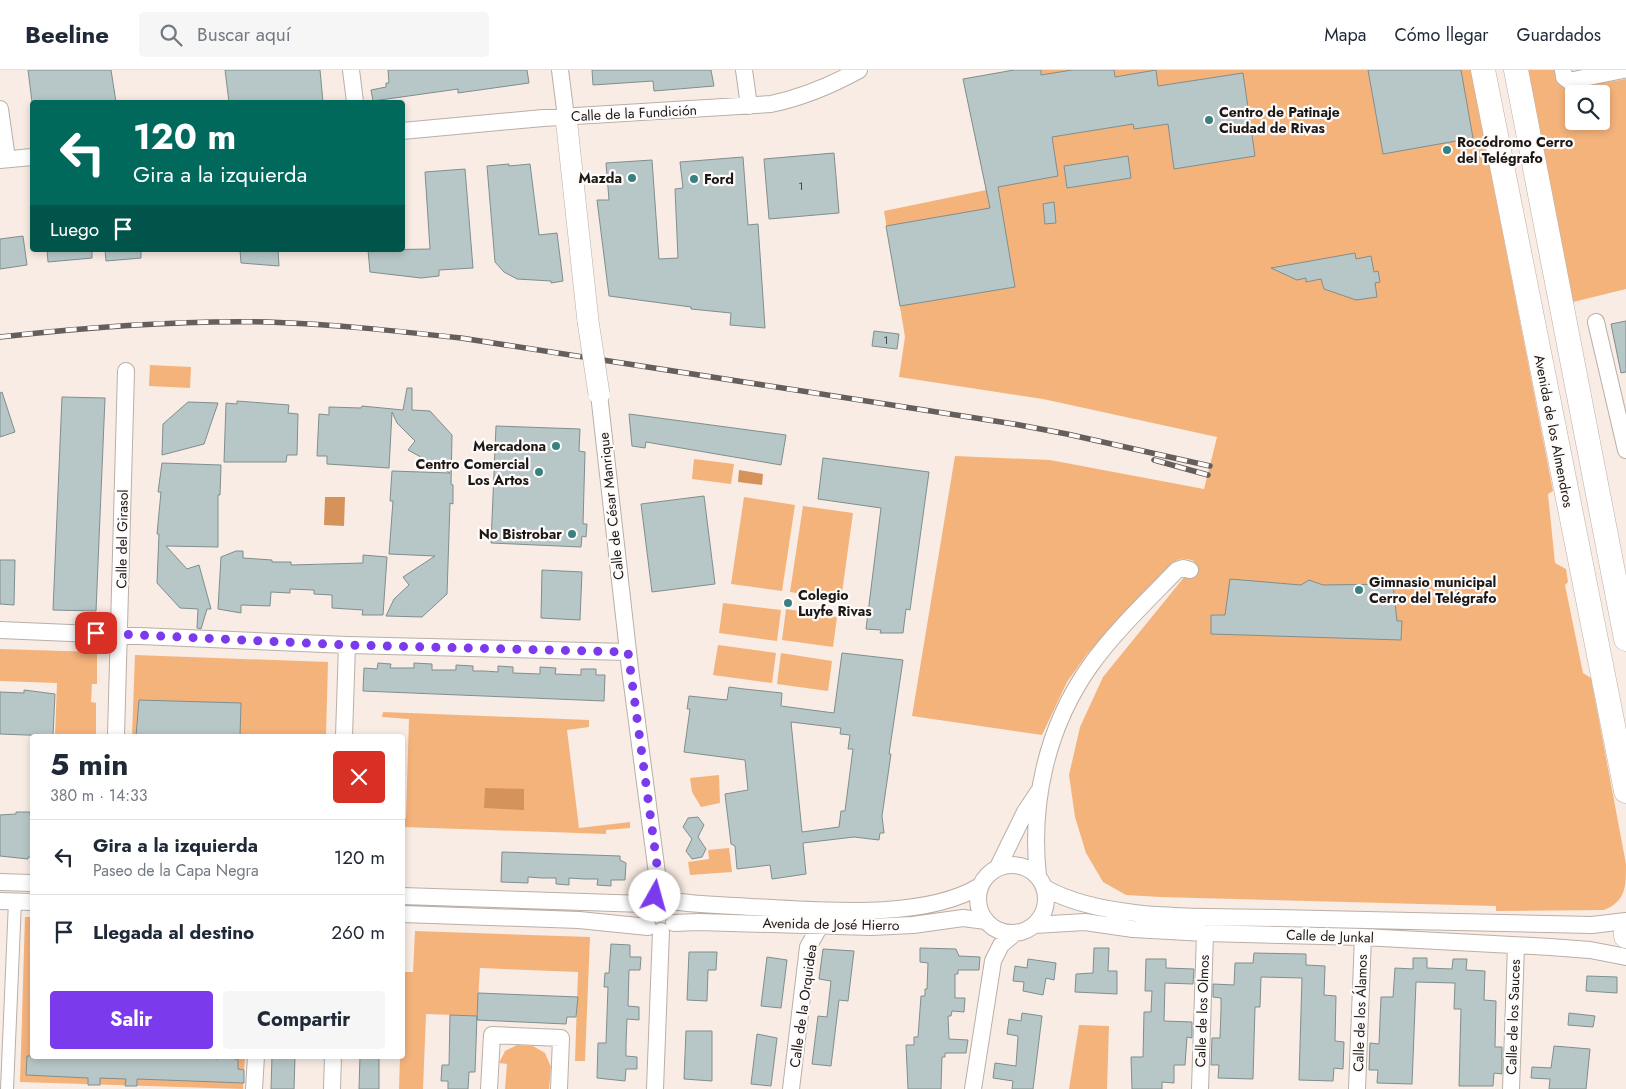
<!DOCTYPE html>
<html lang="es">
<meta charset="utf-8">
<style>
:root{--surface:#fff;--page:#f6f6f7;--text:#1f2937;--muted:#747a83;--line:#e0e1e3;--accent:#7c3aed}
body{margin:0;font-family:Jost,sans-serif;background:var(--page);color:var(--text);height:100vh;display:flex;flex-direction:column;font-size:19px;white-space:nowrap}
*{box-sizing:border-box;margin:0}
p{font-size:16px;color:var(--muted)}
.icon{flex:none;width:28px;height:28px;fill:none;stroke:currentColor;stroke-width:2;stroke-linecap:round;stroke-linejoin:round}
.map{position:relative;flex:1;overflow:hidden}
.sheet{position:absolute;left:30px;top:664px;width:375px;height:325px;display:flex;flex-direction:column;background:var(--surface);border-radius:5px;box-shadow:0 2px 8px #0003}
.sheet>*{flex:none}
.hud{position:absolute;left:30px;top:30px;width:375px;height:152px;border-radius:5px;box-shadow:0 2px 8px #0003;background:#00695c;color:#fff;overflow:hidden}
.fabs{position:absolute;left:1565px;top:15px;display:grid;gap:10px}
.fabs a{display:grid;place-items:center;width:45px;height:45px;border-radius:5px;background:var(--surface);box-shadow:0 2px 8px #0003;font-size:25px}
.pin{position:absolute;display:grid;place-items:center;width:42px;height:42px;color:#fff;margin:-21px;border-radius:10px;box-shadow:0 2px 8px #0006}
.me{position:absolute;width:55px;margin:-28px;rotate:7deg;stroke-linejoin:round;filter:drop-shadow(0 0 4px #0008)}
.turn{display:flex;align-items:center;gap:18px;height:105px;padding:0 20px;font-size:22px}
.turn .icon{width:65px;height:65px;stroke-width:2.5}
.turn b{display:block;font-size:35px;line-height:42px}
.then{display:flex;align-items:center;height:48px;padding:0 20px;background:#0003;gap:10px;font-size:19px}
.round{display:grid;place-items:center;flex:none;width:52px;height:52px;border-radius:5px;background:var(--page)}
.head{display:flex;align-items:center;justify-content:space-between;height:85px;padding:0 20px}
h1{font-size:30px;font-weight:700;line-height:38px}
.button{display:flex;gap:10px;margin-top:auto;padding:10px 20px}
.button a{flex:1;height:58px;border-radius:5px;background:var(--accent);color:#fff;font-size:20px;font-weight:700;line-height:58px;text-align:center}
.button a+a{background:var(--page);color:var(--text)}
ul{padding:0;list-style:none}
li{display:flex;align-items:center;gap:15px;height:75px;padding:0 20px;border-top:1px solid var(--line)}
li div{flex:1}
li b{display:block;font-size:19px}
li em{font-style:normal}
header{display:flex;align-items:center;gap:30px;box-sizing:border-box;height:70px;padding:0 25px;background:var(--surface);border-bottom:1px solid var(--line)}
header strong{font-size:24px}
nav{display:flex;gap:28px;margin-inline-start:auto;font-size:18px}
.search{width:350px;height:45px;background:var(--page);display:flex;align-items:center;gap:12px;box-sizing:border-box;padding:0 18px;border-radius:5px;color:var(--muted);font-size:19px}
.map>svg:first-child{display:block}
.green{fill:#f5b37c;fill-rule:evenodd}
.water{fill:#d59259}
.building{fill:#b7c6c6;stroke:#808e8e;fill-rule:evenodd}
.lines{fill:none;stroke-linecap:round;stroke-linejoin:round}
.pedestrian-casing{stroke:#baafa7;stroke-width:14}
.minor-casing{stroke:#baafa7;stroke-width:18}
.tertiary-casing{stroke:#baafa7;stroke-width:22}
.secondary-casing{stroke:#baafa7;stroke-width:25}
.pedestrian{stroke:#fff;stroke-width:12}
.minor{stroke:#fff;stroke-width:16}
.tertiary{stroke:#fff;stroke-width:21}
.secondary{stroke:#fff;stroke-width:24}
.rail-casing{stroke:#655e5a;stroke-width:5.5}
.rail{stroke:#fefbfa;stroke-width:4;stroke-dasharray:11;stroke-linecap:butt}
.tertiary-bridge-casing{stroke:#baafa7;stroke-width:22;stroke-linecap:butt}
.tertiary-bridge{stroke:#fff;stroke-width:21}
.route{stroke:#7c3aed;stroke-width:9;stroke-dasharray:0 16.2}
.poi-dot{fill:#398181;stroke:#fefbfa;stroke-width:2}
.labels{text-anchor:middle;stroke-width:4.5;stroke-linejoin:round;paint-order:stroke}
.number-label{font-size:11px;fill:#434441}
.poi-label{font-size:14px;font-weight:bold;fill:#1c1815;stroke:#fefbfa;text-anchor:start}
.street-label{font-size:14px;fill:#1c1815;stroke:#fefbfa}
</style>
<header>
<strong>Beeline</strong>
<div class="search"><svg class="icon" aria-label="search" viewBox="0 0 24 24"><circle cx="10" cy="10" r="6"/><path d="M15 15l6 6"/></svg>Buscar aquí</div>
<nav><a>Mapa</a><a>Cómo llegar</a><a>Guardados</a></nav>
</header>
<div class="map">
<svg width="1626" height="1019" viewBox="0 0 1626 1019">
<rect width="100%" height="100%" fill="#f8ece4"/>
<!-- green -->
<path class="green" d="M1014 0H1471L1553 421 1548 424 1555 493 1566 499 1568 512 1565 515 1583 603 1591 608 1626 794C1626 817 1626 831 1604 840L1496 841V836L1160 827 1126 825 1103 812 1086 783 1075 747 1069 705 1080 657 1103 607 1194 495V491C1183 487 1178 488 1169 496L1087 584 1067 612 1042 665 912 646 955 386 1050 390 1204 419 1217 367 1043 329 899 307 905 267 884 141 986 120 963 9Z
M1525 0H1557L1559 12 1563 17 1571 18 1626 9V219L1573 232ZM1574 24H1601V51H1574Z
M150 295 191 297 190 318 149 316Z
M694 389 734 394 731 414 692 409Z
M744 427 795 435 782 521 731 514Z
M803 436 853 443 841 530 790 522Z
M723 533 781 540 777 571 719 563Z
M786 539 837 547 833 577 782 570Z
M718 575 776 583 772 613 713 605Z
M0 579 97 582V614H92L91 632 96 633V666H55L57 613 0 611Z
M781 583 832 591 828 621 777 614Z
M135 585 328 592 326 666H132Z
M383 642 589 650V657L567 660 579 758 630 752V758L606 760V764L403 757V748H406L409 649 382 647Z
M719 705 720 733 701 737 692 722 690 708Z
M729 778 732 802 690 805 688 792 709 789 708 780Z
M25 847H32V986H245L243 1019 20 1012Z
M415 861 590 867 585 991H575L578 902 480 898 477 946 426 944 423 1019H399L400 986H402L403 902H413Z
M1079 955 1109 956 1107 1019H1069Z
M517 975 533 976 545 983 551 997 549 1019H505L507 994 499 993 505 981Z"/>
<!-- water -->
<path class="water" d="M739 400 763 404 762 415 738 412Z
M325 427H345L344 456 324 455Z
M485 718 524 719V740L484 738Z"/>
<!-- building -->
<path class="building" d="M28 0H111L116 32H32Z
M225 0H320L323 32H229Z
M388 0H527L529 13 458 23V19L373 31 371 20 386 17V13H389Z
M592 0H711L714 16 654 21 653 11 593 15Z
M1014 0H1041V5L1072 0H1114L1115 7 1156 0 1158 16 1243 3 1255 86 1174 99 1168 54 1134 59 1133 54 1052 67 1058 106 998 117 1015 217 900 236 886 156 990 138 963 9Z
M1368 0H1461L1473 68 1383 84Z
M834 83 839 143 769 149 764 89Z
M1128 86 1131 108 1067 118 1064 96Z
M743 87 748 155 758 154 765 258 730 255 731 243 691 239V237L609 226 597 130H609L606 93 652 90 659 189 678 188 675 119 683 118 680 92Z
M509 94V96L530 94 539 165 557 163 563 211 551 213V211L517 209 504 202 495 192 487 96Z
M465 99 473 198 439 200V206L421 208 370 202 368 180 430 179 425 102Z
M1054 132 1056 153 1045 154 1043 134Z
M23 166 27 195 0 199V169Z
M47 180H92V188L48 192Z
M105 180H141V188L106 191Z
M240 180H278L279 196 241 193Z
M1355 183 1356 189 1371 186 1374 202 1378 201 1380 212 1375 213 1377 227 1356 230 1324 219 1321 209 1306 212V208L1297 210 1271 198Z
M1626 251V302L1621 303 1611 254Z
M874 261 899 264 897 279 872 276Z
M407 318H412V340L430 341 452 365 451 414 453 415V434L450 433 447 524 422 547 386 546 394 529 409 515 403 507 435 486 389 484 393 431H390L392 401 450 403 408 380 415 371 397 353 392 342 389 398 327 394V386H317L319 344 329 345V337L361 338 362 336 403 340Z
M2 322 15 362 0 367V323Z
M62 327 105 328 96 541 53 540Z
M237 331 289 335 288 343 298 344 297 385H287L286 392H224L226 333 237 334Z
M188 332 218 333 204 374 162 385 163 354Z
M629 344 786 365 781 395 646 372 645 378 632 376Z
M496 356 580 359 579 381 585 382 583 454H587L586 467 582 466 581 477 491 473Z
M823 388 929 402 910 540 906 539 903 563H880L881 560 866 559 881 438 818 429Z
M162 393 221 395 220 425H218V477L166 476 187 499 199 495 211 539H207L201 559 197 558 198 539 180 538 157 513 159 464H157L161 422H158Z
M704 426 715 514 652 522 641 434Z
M236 481H243V488L272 490V492H291V495L363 493V485L387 487 383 545H362L363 540 332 538V525L314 524V520L290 519V523L271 522 270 536 241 535V543L218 539 221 487Z
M0 490H15L14 535 0 534Z
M542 500 582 502 580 550 541 548Z
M1230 509 1301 515 1309 510 1323 515 1393 514 1397 551H1402L1401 570 1211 564V545H1225Z
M842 583 903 590 889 684H891L882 746 884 763H880L879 770 854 767 803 773 806 804 772 809 770 795 737 799 735 776 731 774 725 724 748 720 745 690 684 682 690 639H687L689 626 727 630 729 617 744 619 782 623 781 636 834 643ZM791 652 841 658 840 664 850 665 848 679H853L845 741H841L839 757 802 762Z
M378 593 391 594 390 598H414V593L432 594V600H456V595L473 596V601H485L498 602V596L513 597V603L540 604V597L556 598 555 604 581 605V599H596V605H605L604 631 363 621 364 598 377 599Z
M24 620 55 624 53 666 0 664V622L24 623Z
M139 630 241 633 240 666H136Z
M16 742H30V745H32V787H28V789L0 786V745L16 744Z
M698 747 704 755 698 767 706 779 702 787 692 789 686 781 692 769 683 757 688 748Z
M502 782 620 786V790L626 793 625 810H611V816L597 815 598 809H584L569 808V815L556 814V808H542L528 807V813L501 812Z
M611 874 630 875V887H641L640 900H629L628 936 639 937V950L627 949 626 974V986L637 987V999H626L625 1011 597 1008 598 973H606L608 917H604L605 903H609Z
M920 878 956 879 959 886 980 887 979 900H958V904H955V928H965L964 942 952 941 951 946H948L949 969 968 970 966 983H945V987H942L941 1019H908L906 975H914V967H918L921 926H925V919H927L928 893 920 892Z
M1094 878H1109L1108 901H1117V924L1075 922 1076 904 1093 903Z
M823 879 854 881 848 931 839 930 831 996 812 994 818 946 827 947 831 911 819 909Z
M689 882H717L716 900H708L707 931 687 930Z
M1254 883 1306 884V895L1325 896 1324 925 1336 926 1335 971 1344 972 1343 999 1334 998 1333 1011 1299 1010 1302 908 1261 907 1260 937H1255L1253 1009 1218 1008 1219 995H1211L1212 968H1220L1221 940V928L1213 927V914L1234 915 1235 893H1253Z
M767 887 787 890 781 938 761 936Z
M1413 888H1427V898L1452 899 1453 889H1467L1466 900 1485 901 1484 930 1496 931 1495 977H1502V1004L1494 1003 1493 1016H1459L1461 939H1454L1455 913 1416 912 1412 1014 1377 1013 1378 1000H1369L1370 973 1379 974 1381 927H1393L1395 898 1413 899Z
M1028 889 1056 893 1054 910 1046 908 1043 925 1023 921 1024 912 1013 911 1015 896 1027 898Z
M1146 889H1166V898L1194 899 1193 914 1165 913 1164 951 1192 952V968L1187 967 1185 995H1174V1013L1162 1012V1019H1132L1131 987H1143L1144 942H1151L1152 921H1145Z
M1587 906 1617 907V923L1586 921Z
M478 923 578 927 576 947H567L566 954 477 950Z
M1022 943 1042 946 1033 1019H1012L1013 1011 993 1008 995 993 1016 996 1018 966 1007 964 1009 949 1021 951Z
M1569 943 1595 946 1593 957 1568 955Z
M450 945 477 946 475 1002H469L468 1019H448V1011H441L442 995H449Z
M686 961H712V1011L684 1009Z
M757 964 777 968 771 1016 751 1014Z
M1554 976 1590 979 1586 1019H1549L1550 1009 1531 1008 1532 997 1551 998Z
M27 986H197L218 989V986L234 987V989H238V999L244 1000V1013L137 1009V1016H125L126 1009 100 1008V1015H88V1008L26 1005Z
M272 986H295L294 1019H271Z
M360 986H379V1019H359Z"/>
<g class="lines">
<!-- pedestrian casing -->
<g class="pedestrian-casing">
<path id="pedestrian" d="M7 1019 15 831"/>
</g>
<!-- minor casing -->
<g class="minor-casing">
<path id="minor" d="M351 0 355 32
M560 0 566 47
M744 0 749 36
M1563 0 1564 7 1569 11 1623 0
M0 39 7 89
M402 61 543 48 771 34C804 27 830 16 859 0
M0 90 32 87
M1596 252 1626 380
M599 324 630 599 660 826
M0 560 347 575 628 582
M116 666 126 301
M344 666 347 575
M978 829a34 34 0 1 1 68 0a34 34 0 1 1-68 0Z
M998 797 1025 742 1039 721
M1038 806C1030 732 1047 657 1090 596 1115 561 1147 531 1177 500L1183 498 1190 500
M0 812 32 813
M1045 818C1105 852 1208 846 1276 848 1381 851 1487 852 1592 855L1626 851
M402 826 645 834
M0 831 32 832
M672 831C698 835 725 835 752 837 816 840 923 851 980 816
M402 844 579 850 648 857
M674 853 698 852 871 857 913 855 963 848 986 851
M1034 855 1085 852 1133 859 1205 863 1363 867 1550 877 1590 880 1626 887
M254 1019 256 986
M332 1019 333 986
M489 1019 492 965 561 968 559 1019
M655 1019 661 861
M791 1019 808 877 820 856
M973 1019 993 891 1001 875 1015 863
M1200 1019 1205 863
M1357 1019 1363 867
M1511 1019 1516 876"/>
</g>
<!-- tertiary casing -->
<g class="tertiary-casing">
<path id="tertiary" d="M566 47 588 251"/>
</g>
<!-- secondary casing -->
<g class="secondary-casing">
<path id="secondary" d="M1483 0 1626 721
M1516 0 1626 569
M1626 856V866"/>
</g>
<!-- pedestrian -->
<use href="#pedestrian" class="pedestrian"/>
<!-- minor -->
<use href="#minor" class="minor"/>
<!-- tertiary -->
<use href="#tertiary" class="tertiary"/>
<!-- secondary -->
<use href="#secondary" class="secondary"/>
<!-- rail casing -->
<g class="rail-casing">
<path id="rail" d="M0 267C89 257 179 250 268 252 333 254 397 261 461 268L1014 354 1067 364 1210 396
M1154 390 1208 405"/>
</g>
<!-- rail -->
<use href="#rail" class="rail"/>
<!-- tertiary-bridge casing -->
<g class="tertiary-bridge-casing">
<path id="tertiary-bridge" d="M588 251 599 324"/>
</g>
<!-- tertiary-bridge -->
<use href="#tertiary-bridge" class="tertiary-bridge"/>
</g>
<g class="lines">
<!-- route -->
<path class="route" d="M96 563 347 575 628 582 660 817V826H655"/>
</g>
<!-- markers -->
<g class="poi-dot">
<circle cx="1209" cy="50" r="5"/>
<circle cx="1447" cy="80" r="5"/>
<circle cx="632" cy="108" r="5"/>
<circle cx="694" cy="109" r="5"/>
<circle cx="556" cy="376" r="5"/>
<circle cx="539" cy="402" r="5"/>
<circle cx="572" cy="464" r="5"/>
<circle cx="1359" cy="520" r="5"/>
<circle cx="788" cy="533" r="5"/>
</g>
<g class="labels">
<!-- number labels -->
<g class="number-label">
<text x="801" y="120">1</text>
<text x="886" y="274">1</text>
</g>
<!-- poi labels -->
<g class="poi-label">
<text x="1219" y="47">Centro de Patinaje<tspan x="1219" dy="16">Ciudad de Rivas</tspan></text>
<text x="1457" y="77">Rocódromo Cerro<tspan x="1457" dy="16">del Telégrafo</tspan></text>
<text x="622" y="113" text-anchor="end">Mazda</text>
<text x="704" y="114">Ford</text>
<text x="546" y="381" text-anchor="end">Mercadona</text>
<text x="529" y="399" text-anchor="end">Centro Comercial<tspan x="529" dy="16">Los Artos</tspan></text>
<text x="562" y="469" text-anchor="end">No Bistrobar</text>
<text x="1369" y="517">Gimnasio municipal<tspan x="1369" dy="16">Cerro del Telégrafo</tspan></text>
<text x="798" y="530">Colegio<tspan x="798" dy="16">Luyfe Rivas</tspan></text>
</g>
<!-- street labels -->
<g class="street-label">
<text transform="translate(634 43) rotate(-3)" y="5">Calle de la Fundición</text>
<text transform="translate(1554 361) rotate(79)" y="5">Avenida de los Almendros</text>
<text transform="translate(611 436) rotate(-96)" y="5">Calle de César Manrique</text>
<text transform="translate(122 469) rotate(-89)" y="5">Calle del Girasol</text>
<text transform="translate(831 854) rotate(1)" y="5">Avenida de José Hierro</text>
<text transform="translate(1330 866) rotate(2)" y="5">Calle de Junkal</text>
<text transform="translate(803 936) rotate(-82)" y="5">Calle de la Orquidea</text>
<text transform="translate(1202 941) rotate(-88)" y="5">Calle de los Olmos</text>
<text transform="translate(1360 943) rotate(-88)" y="5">Calle de los Álamos</text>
<text transform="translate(1513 947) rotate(-88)" y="5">Calle de los Sauces</text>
</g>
</g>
</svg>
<div class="fabs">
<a><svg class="icon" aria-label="search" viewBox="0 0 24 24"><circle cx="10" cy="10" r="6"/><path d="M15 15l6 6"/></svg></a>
</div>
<div class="pin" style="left:96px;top:563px;background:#d93025"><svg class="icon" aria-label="arrive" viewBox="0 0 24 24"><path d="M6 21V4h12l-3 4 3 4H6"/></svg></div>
<svg class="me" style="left:655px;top:826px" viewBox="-20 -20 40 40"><circle r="19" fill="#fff"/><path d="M0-13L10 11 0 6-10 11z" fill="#7c3aed"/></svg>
<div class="hud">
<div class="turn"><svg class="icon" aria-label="left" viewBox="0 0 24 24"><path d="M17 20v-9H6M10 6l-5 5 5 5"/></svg><div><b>120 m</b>Gira a la izquierda</div></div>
<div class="then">Luego<svg class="icon" aria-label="arrive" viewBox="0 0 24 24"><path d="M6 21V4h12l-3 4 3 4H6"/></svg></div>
</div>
<section class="sheet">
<div class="head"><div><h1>5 min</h1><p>380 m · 14:33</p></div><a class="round" style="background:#d93025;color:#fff"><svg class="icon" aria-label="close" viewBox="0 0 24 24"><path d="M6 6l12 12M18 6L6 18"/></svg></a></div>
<ul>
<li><svg class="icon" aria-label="left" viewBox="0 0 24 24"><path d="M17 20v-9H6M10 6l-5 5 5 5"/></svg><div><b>Gira a la izquierda</b><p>Paseo de la Capa Negra</p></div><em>120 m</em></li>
<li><svg class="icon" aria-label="arrive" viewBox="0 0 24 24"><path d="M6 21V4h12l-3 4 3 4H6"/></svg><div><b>Llegada al destino</b></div><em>260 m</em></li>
</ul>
<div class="button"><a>Salir</a><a>Compartir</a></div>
</section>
</div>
